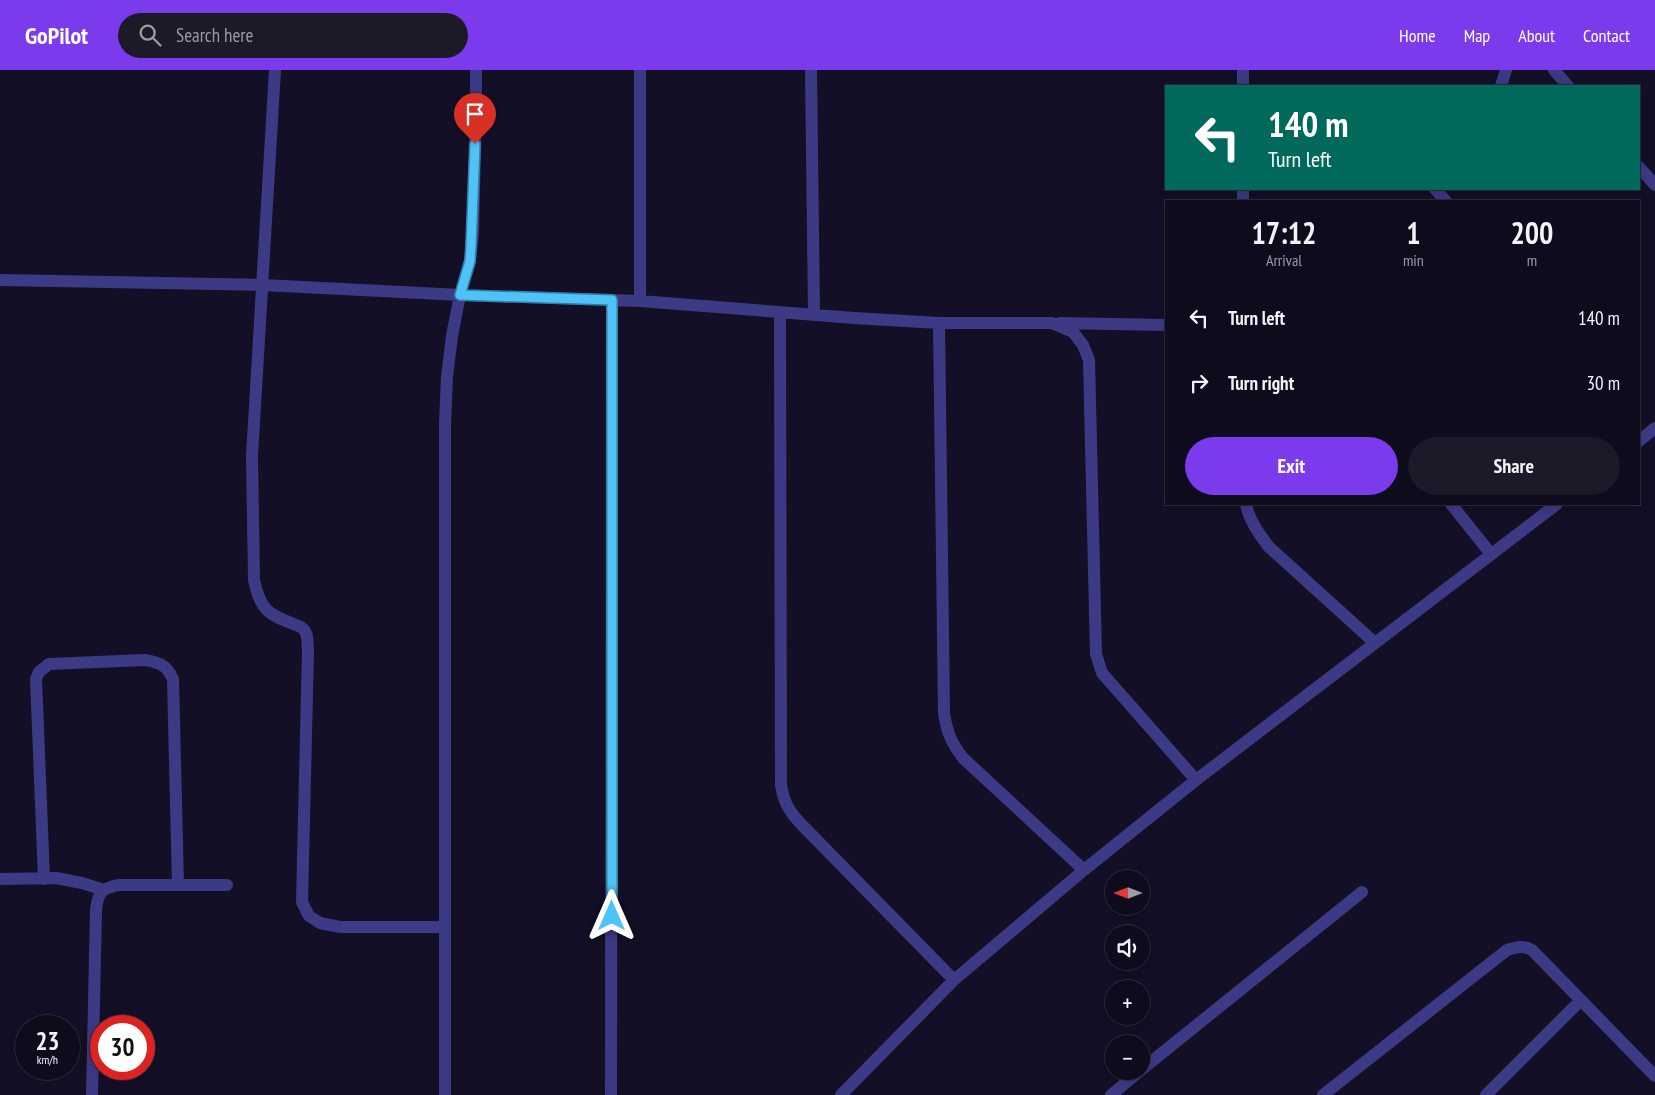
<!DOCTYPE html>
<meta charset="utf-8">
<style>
:root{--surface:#0e0b1c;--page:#1c1929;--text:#f1f3f6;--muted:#9b9ba3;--line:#2e2b3b;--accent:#7c3aed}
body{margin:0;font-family:"PT Sans Narrow",sans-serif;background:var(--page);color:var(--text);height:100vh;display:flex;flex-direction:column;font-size:19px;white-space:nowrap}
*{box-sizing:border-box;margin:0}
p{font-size:16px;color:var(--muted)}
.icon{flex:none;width:28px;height:28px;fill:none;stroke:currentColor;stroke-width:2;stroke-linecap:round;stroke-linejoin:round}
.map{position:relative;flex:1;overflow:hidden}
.drawer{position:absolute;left:1165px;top:130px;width:475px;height:305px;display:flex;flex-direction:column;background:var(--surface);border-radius:0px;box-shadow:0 2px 12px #0003,0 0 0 1px var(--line)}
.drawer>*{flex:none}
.top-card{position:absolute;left:1165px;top:15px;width:475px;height:105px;border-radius:0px;box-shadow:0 2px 12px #0003,0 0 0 1px var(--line);background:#00695c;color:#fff;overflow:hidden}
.needle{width:32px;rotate:270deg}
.fabs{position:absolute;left:1105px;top:800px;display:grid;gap:10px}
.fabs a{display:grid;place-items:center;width:45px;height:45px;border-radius:50%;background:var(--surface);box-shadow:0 2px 12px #0003,0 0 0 1px var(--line);font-size:25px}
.speed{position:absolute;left:15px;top:945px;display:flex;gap:10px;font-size:25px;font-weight:700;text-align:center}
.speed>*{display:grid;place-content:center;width:65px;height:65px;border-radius:50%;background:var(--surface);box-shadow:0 2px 12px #0003,0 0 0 1px var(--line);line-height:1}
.speed small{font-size:12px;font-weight:400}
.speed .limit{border:8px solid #d22;background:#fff;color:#111}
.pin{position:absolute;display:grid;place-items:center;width:42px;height:42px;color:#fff;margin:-51px -21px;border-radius:50% 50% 50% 0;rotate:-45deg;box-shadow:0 0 5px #0007}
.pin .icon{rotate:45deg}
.me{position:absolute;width:55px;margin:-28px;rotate:0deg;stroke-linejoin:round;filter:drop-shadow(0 0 4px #0008)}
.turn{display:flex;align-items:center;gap:18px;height:105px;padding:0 20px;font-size:22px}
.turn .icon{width:65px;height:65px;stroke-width:2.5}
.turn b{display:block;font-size:35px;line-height:42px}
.eta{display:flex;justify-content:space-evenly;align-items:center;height:85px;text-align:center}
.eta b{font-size:30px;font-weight:800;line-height:35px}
.primary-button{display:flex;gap:10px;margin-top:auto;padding:10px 20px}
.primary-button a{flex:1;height:58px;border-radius:30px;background:var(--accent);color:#fff;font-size:20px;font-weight:800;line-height:58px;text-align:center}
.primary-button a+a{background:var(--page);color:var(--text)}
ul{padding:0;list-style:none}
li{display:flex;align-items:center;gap:15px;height:65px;padding:0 20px}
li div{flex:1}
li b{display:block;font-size:19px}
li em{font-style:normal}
header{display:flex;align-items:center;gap:30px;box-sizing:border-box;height:70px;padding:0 25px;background:var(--accent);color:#fff}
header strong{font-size:24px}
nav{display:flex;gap:28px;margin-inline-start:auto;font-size:18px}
.search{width:350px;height:45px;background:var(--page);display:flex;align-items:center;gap:12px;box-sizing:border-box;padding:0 18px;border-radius:28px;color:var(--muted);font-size:19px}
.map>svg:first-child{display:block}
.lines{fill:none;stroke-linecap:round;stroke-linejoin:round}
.street{stroke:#3d3a85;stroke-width:12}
.route-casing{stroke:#337fa1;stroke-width:12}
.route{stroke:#4fc3f7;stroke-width:9}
</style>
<header>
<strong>GoPilot</strong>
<div class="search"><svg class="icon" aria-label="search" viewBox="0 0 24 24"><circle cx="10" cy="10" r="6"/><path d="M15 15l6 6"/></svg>Search here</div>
<nav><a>Home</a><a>Map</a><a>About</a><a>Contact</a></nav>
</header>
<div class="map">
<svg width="1655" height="1025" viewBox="0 0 1655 1025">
<rect width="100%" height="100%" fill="#130f26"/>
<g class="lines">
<!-- street -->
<path class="street" d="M275 0 252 386 254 510C261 544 271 545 301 557 309 562 307 572 308 581L302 832 309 846 320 853 340 857H445
M640 0V231
M811 0 814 244
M1554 0 1568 16
M1243 16V0
M1501 16 1506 0
M1639 97 1655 115
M1435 119 1446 131
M1243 131V119
M0 210 263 215 460 225 640 231 854 248 939 253H1052L1073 262 1083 275 1089 290 1096 584 1102 603 1196 710
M780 242 781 715C784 733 789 741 801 754L954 910
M939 253 944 643C947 663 951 672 963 688L1084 800
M1060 253 1166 255
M1639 371 1655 358
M1246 434C1249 450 1259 464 1269 477L1375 573
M1451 434 1491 484
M0 809 56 808 82 813 104 820
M44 809 36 609 39 602 49 594 145 590C160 593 166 594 173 609L178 815
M1141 1000 1362 822
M92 1025 96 840C98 822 101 819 118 815H227
M445 1025V354L447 307 452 266 460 225 470 191 473 162 476 39V0
M611 1025 612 230
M841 1025 954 910 1084 800 1196 710 1557 434
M1111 1025 1140 1001
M1323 1025 1507 880C1517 877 1523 875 1532 880L1655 1006
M1486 1025 1581 930"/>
</g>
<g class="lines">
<!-- route casing -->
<g class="route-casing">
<path id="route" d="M475 74 471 176 470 191 460 225 612 230V846"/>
</g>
<!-- route -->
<use href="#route" class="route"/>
</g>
</svg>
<div class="fabs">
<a><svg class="needle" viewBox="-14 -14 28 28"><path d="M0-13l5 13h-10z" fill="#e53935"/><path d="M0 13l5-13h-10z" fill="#9b9ba3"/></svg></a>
<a><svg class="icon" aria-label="sound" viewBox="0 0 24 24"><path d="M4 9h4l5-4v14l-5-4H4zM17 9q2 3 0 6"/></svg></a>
<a>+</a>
<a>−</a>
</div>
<div class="speed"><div>23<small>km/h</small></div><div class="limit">30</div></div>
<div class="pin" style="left:475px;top:74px;background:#d93025"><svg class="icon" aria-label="arrive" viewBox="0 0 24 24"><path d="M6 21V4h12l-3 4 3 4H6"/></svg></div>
<svg class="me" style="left:612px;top:846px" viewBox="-20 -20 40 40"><path d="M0-17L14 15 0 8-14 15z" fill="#4fc3f7" stroke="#fff" stroke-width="4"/></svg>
<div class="top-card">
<div class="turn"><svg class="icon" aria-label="left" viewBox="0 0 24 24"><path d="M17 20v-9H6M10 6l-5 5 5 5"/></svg><div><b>140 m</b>Turn left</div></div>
</div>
<section class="drawer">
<div class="eta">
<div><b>17:12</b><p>Arrival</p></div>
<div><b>1</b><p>min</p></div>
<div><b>200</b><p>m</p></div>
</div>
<ul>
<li><svg class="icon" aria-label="left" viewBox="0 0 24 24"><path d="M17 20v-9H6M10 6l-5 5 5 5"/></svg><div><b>Turn left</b></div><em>140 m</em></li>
<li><svg class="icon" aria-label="right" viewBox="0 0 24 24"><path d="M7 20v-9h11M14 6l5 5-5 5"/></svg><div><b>Turn right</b></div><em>30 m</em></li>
</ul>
<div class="primary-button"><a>Exit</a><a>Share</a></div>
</section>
</div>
